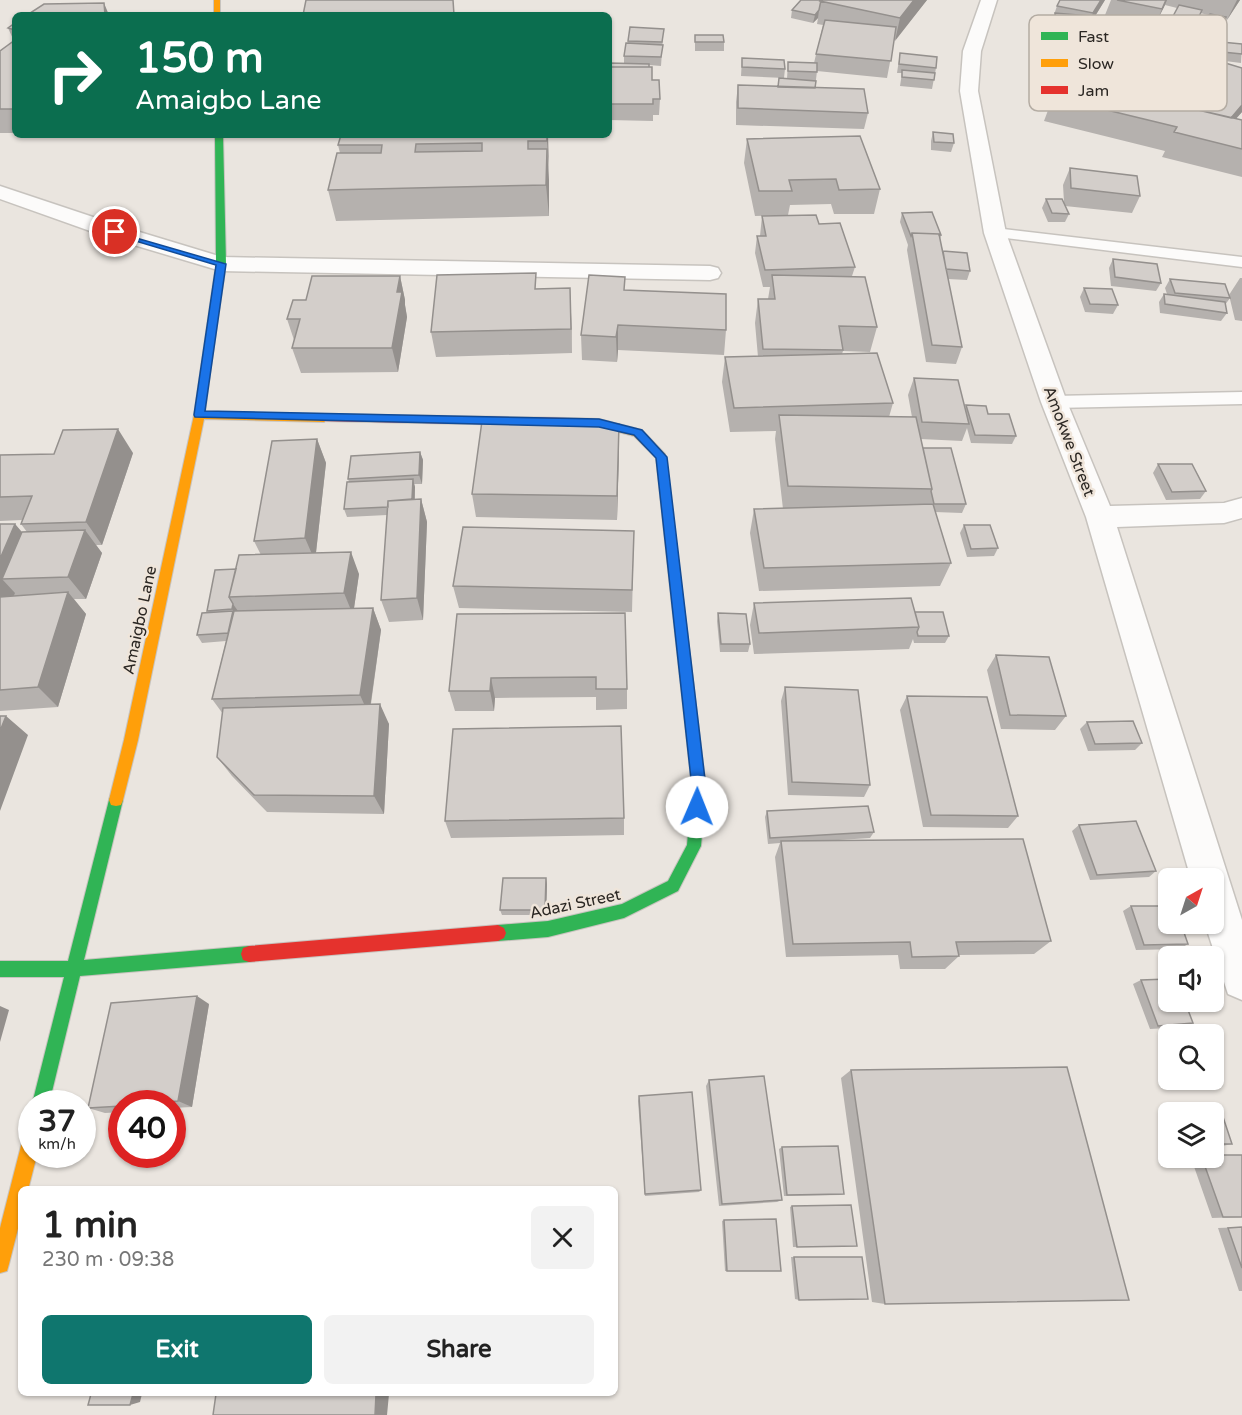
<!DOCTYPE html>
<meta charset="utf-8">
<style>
:root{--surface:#fff;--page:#f2f2f2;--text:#222;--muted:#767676;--accent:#0f766e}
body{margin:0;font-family:"Varela Round",sans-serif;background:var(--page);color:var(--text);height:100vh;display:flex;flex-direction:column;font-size:22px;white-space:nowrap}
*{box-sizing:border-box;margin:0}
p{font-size:20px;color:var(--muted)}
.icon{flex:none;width:33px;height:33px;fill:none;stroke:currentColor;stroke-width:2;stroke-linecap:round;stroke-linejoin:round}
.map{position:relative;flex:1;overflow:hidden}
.side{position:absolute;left:18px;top:1186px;width:600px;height:210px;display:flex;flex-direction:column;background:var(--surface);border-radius:9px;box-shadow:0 2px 4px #0004}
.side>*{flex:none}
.top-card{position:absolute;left:12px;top:12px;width:600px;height:126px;border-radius:9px;box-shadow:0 2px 4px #0004;background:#0b6e4f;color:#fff;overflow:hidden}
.needle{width:39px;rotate:39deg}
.fabs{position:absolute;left:1158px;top:868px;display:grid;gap:12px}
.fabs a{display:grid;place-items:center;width:66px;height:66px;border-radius:9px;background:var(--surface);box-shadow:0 2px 4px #0004;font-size:30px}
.speed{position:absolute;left:18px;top:1090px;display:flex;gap:12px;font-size:30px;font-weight:700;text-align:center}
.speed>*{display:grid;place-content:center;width:78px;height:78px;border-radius:50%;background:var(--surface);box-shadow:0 2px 4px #0004;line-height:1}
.speed small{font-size:15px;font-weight:400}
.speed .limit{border:9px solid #d22;background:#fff;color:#111}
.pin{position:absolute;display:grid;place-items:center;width:51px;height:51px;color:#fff;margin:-26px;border:3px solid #fff;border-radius:50%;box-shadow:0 2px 6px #0007}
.me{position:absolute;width:66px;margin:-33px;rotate:1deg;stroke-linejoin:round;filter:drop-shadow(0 0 4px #0008)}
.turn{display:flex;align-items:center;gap:21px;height:126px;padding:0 24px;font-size:27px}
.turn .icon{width:78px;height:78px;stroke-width:2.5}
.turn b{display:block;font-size:42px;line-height:51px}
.round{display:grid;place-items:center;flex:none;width:63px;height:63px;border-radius:9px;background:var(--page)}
.summary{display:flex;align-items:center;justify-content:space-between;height:102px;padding:0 24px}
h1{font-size:36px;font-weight:700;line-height:45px}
.cta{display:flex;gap:12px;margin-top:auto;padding:12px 24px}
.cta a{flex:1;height:69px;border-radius:9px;background:var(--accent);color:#fff;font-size:24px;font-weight:700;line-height:69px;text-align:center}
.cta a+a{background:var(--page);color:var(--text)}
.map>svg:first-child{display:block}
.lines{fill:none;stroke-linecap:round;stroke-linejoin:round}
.lane-casing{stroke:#c7c3be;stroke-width:3}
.street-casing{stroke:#c7c3be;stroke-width:3}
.fast-casing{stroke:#c7c3be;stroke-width:2}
.slow-casing{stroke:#c7c3be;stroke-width:2}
.jam-casing{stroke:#c7c3be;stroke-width:2}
.lane{fill:#fcfbfa;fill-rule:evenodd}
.street{fill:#fcfbfa;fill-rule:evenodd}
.fast{fill:#30b455;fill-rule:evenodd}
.slow{fill:#ff9f0a;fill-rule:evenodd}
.jam{fill:#e5322d;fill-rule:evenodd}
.wall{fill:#b5b1ae}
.shaded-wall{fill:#94908d}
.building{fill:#d3ceca;stroke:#94908d;stroke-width:1.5;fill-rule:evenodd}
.route{fill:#1a73e8;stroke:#114b97;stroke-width:1.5}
.labels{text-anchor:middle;stroke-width:5;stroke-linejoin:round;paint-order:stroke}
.street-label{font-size:16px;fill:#2b2723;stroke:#efe5da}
.key{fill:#efe5da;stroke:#b4aca3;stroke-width:1.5}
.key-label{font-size:16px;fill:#2b2723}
</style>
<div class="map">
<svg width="1242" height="1415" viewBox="0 0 1242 1415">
<rect width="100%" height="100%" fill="#eae5df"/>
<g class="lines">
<!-- lane casing -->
<g class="lane-casing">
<path id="lane" d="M995 228 1242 257V267L989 236 987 233Z
M1242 392V404L1054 408 1047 406 1045 402 1047 398 1054 396Z"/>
</g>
<!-- street casing -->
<g class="street-casing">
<path id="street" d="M981 0H997L981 51 978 91 1006 233 1067 402 1110 506 1224 503 1242 498V518L1224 523 1117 527 1242 920V1000L1228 994 1205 924H1214V879H1191L1086 517 1041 402 984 233 960 91 963 51Z
M0 186 123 227 222 257 710 266 718 268 721 273 718 278 710 280 221 271 107 237 0 199Z"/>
</g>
<!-- fast casing -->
<g class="fast-casing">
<path id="fast" d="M215 135H223L226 264 211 367 206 370 201 367 216 264Z
M678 601 684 606 706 788 701 846 678 891 624 918 548 937 498 941 492 938 490 933 492 928 498 925 548 921 622 904 668 881 687 845 692 788 672 606Z
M116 794 121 795 123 800 84 960 249 946 255 948 257 954 255 960 249 962 80 976 49 1104H32L64 977H0V961H68L109 800 111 795Z"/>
</g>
<!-- slow casing -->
<g class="slow-casing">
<path id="slow" d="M214 0H220V15H214Z
M206 364 211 367 205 412 324 414 329 418 324 422 204 419 138 740 123 800 121 805 116 806 111 805 109 800 124 740 194 415 201 367Z
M568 418 599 419 642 430 665 454 684 606 682 609H674L672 606 656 458 634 436 599 427 564 425V419Z
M32 1129V1155H37L28 1190H21V1217L9 1264 7 1271 0 1273V1228L23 1138 26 1132Z"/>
</g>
<!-- jam casing -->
<g class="jam-casing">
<path id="jam" d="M324 414 568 418 573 422 568 426 320 421V415Z
M498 925 504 928 506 933 504 938 498 941 249 962 243 960 241 954 243 948 249 946Z"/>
</g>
<!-- lane -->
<use href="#lane" class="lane"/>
<!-- street -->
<use href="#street" class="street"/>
<!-- fast -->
<use href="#fast" class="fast"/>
<!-- slow -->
<use href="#slow" class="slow"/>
<!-- jam -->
<use href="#jam" class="jam"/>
</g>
<!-- wall -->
<path class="wall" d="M801 0H927L894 41 887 78 817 71 815 88 868 113 864 129 736 125V102L738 85 778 87 787 79 788 62 814 63 823 25 817 24 818 18 813 23 791 18 792 10Z
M1105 0 1091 23 1093 28 1097 18 1130 20 1105 15 1111 0H1240L1227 20 1226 19 1218 32 1201 28 1208 15 1200 13 1191 33 1168 29 1177 8 1165 5 1154 25 1165 57 1159 70 1158 96 1182 102 1242 112 1236 119 1242 120V177L1162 157 1165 151 1044 121 1053 97 1070 76 1074 66 1056 64 1049 29 1057 6Z
M15 23V133H0V51L14 41 8 28Z
M695 35 724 42V51H695Z
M663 37 661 66 649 65 652 80 660 99 659 115H653V121L609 120V63H624V56L628 41Z
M1211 41 1242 44 1241 63 1209 59 1207 49Z
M900 53 936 68 932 89 900 86 902 73H897Z
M742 58 785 69 784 78 741 76Z
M933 132 954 143 951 152 931 150V141Z
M341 135H548L549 216 336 221 328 190 340 153 338 145Z
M564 135H583V136H564Z
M747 139 880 189 874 214H834L831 204 790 205 788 215 755 216 744 163Z
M1070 168 1140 196 1132 213 1065 206 1069 214 1065 222H1048L1042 208 1046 199 1064 202 1063 185Z
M902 213 941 235 940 239 943 251 970 271 967 280 948 279 962 347 956 364 926 362 907 250 908 245 900 222Z
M762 216 819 224 855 267 852 276 877 327 870 352 843 351 842 354 893 403 889 417H912L908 395 914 378 965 409 966 405 988 414 1016 436 1012 444 971 443 967 428 962 441 921 439 923 448 966 504 962 513 935 512 951 563 940 586 759 591 750 533 754 509H783L775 439 776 431 730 432 722 382 725 357H758L755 323 758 299H768L770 287H763L755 253 757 236H760Z
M1113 259 1161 283 1156 291 1111 286 1109 268Z
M400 276 405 300V305L407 317 398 372 301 373 292 348 294 340 287 319 306 300Z
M1240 278H1242V321L1235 320 1229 295Z
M1170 279 1230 298 1225 305 1227 313 1221 321 1160 313 1159 302 1164 294H1167L1165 288Z
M1084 288 1118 305 1113 314 1085 312 1080 297Z
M537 289 571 313 572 353 436 357 431 332Z
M625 290 726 330 724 355 618 350 617 362 582 360 581 335Z
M317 439 326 463 316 553 359 574 354 608H373L381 630 371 704 389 724 384 814 267 812 232 776 217 757 223 714 212 699 226 641 202 643 197 635 209 612 207 611 236 569 261 555 254 541Z
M619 448 617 520 476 517 472 494Z
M420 452 423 460 422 484H414L415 487V499H421L427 522 423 620 389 622 381 600 387 515 347 517 344 509 349 482 348 479Z
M133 453 102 545H96L102 553 86 599H74L86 614 58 707 0 711V524H15L22 532H27L21 524 22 520 0 521V455Z
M1158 464 1206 491 1200 499 1166 500 1153 473Z
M964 525 998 548 994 556 967 557 960 533Z
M634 531 632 612 459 608 453 586Z
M754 603 915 612 949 636 945 643H914L913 639 909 649 754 654 750 625Z
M718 613 750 644 748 652H720L717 621Z
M457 614 627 689V709L596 710V697L495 698 494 711H455L449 691Z
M996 655 1066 716 1055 730 1001 729 987 670Z
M785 687 870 785 864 797 788 795 781 701Z
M907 696 1018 816 1008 828 923 827 900 710Z
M1087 722 1142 743 1135 750 1088 751 1080 729Z
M767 811 874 832 870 838 823 841 1051 941 1034 954 958 955 959 956 945 969H900L898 955 786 957 775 857 780 843 768 844 765 817Z
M624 818V835L451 838 445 821Z
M1079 825 1156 871 1149 877 1090 880 1072 831Z
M546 878 547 884 546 915H502L500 910Z
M1131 906 1188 944 1180 949 1136 950 1123 911Z
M1141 980 1193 1023 1184 1027 1150 1029 1133 984Z
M209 1004 192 1107 172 1108V1104H122V1112L105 1113 88 1108Z
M851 1070 885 1304 872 1302 841 1078Z
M709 1080 782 1200 777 1202 719 1206 706 1086Z
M639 1096 701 1190 699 1192 645 1196 638 1101Z
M1221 1111 1232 1144 1222 1146H1214V1113H1178Z
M782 1147 844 1194 840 1195 784 1196 779 1149Z
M1242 1155V1217L1212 1218 1191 1158H1214Z
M792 1206 857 1246 793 1247 790 1207Z
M724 1220 727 1271H725L722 1221Z
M1242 1227V1291H1239L1218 1228Z
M791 1257H862L799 1300 795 1299Z"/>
<!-- shaded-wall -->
<path class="shaded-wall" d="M914 0H927L895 41 900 18Z
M1101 0H1105L1087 29 1093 13Z
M1166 0H1167L1164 7 1155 25Z
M1237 0H1240L1227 20Z
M104 3 109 15H105Z
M819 10 818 18 813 23 815 15Z
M1242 105V112L1219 137 1228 121Z
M547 135H548L549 171 547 141Z
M547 149 549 180V216L546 185Z
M400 276 405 300V305L407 317 398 372 392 348 397 292Z
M570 288 571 313 572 353 571 329Z
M618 325V350L617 362 616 337Z
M619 424V448L617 520V496Z
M118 429 133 453 102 545 86 522Z
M317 439 326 463 315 561 305 538Z
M420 452 423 460 422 484 419 475Z
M413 479 415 487 414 513 412 505Z
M421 499 427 522 423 620 417 598Z
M15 524 34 547 2 579 15 593 9 607 0 597V559Z
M85 530 102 553 86 599 68 577Z
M351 552 359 574 353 615 344 593Z
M68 592 86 614 58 707 38 687Z
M233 604 238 611 237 617 232 609Z
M373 608 381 630 369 715 360 695Z
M491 678 495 698 494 711 490 691Z
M380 704 389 724 384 814 374 796Z
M6 716 28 735 0 811V731Z
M546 878 547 884 546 915 545 910Z
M197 996 209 1004 192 1107 178 1101Z
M0 1006 9 1010 0 1042Z
M133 1394H142L140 1402 130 1405Z
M376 1394H389L387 1415H375Z"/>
<!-- building -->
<path class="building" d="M306 0H453L454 15H303Z
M801 0H821L819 10 815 15 792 10Z
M821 0H914L900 18 820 1Z
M1060 0H1101L1093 13 1057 6Z
M1117 0H1166L1162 9Z
M104 3 105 15H27L44 4Z
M1179 5 1202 10 1195 25 1171 20Z
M1055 13 1089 16 1098 51 1062 48Z
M1210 14 1226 17 1222 24 1205 20Z
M825 20 896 27 891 61 816 54Z
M15 23V30L8 28Z
M630 27 664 29 662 42 628 41Z
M695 35H723L724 42H695Z
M15 40V109H0V51Z
M1211 41 1242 44V54L1213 51Z
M626 43 663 45 661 57 624 56Z
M900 53 937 57 936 68 899 64Z
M742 58 784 60 785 69 742 67Z
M788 62 817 63V72L788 71Z
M1222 62 1242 68V105L1231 118 1181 106 1182 102Z
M609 63 649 64V67H609Z
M609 67H652V80H659L660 99H653V104H609Z
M902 70 935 73 934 80 902 77Z
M1067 75 1182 102 1181 106 1242 120V149L1174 132 1177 127 1053 97Z
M779 78 816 81 815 88 778 87Z
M738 85 864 89 868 113 738 108Z
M933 132 953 134 954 143 934 142Z
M341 135H547V141H528V149H547L546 185 328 190 337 153H381L382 145H338ZM482 143V151L415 152 416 144Z
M860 136 880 189 839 190 836 179 789 180 792 191H759L747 139Z
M1070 168 1137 176 1140 196 1071 188Z
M1046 199H1062L1069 214 1052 213Z
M932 212 941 235H939V234L912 233 911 236 902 213Z
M816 215 819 224 840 223 855 267 765 270 757 236H766L762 216Z
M912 233 939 234 962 347 932 345Z
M943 251 967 253 970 271 946 269Z
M1113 259 1157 264 1161 283 1115 277Z
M536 273 535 289 570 288 571 329 431 332 437 275Z
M589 275 625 277 624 290 726 294V330L618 325 616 337 581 335Z
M772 275 865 277 877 327 839 326 843 350 763 349 758 299H775Z
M312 276H400L397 292H402L392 348H292L300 319H287L293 300H306Z
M1170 279 1225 284 1230 298 1175 293Z
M1084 288 1112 289 1118 305 1090 304Z
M1164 294 1225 302 1227 313 1165 304Z
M877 353 893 403 734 408 725 357Z
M914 378 958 380 969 424 922 422Z
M966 405 986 406 988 414H1009L1016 436 975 435Z
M779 415 916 417 932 489 788 486Z
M482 421 619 424 617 496 472 494Z
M118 429 86 522 21 524 32 496 0 497V455L54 454 63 430Z
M317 439 305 538 254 541 272 441Z
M923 448H951L966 504H934L931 491 932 489Z
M420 452 419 475 348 479 351 456Z
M1158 464H1192L1206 491 1172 492Z
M413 479 412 499 388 501V507L344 509 347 482Z
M421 499 417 598 381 600 388 501Z
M933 504 951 563 764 568 754 509Z
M0 524H15L0 559Z
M964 525H990L998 548 971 549Z
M463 527 634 531 632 590 453 586Z
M85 530 68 577 2 579 22 532Z
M351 552 344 593 229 597 239 555Z
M236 569 229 597 233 604 232 609 207 611 215 570Z
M68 592 38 687 0 690V597Z
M911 598 919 627 759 633 754 603Z
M373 608 360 695 212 699 234 611Z
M233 611 228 633 197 635 202 613Z
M915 612H943L949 636H918L917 632 919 627Z
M625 613 627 689H596V677L491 678 490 691H449L457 614Z
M718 613 746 614 750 644H721Z
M996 655 1049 657 1066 716 1010 715Z
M785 687 858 690 870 785 792 782Z
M907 696 987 697 1018 816 931 815Z
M380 704 374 796 254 795 217 757 223 708Z
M0 716H6L0 731Z
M1133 721 1142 743 1095 744 1087 722Z
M621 726 624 818 445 821 453 729Z
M868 806 874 832 770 838 767 811Z
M1136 821 1156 871 1097 875 1079 825Z
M1023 839 1051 941 956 942 959 956 912 957 910 942 793 944 781 841Z
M503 878H546L545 910H500Z
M1131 906H1168V924H1181L1188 944 1144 945Z
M1168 979V1002H1185L1193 1023 1158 1026 1141 980Z
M197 996 178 1101 145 1104H122V1106L88 1108 111 1003Z
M1067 1067 1129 1300 885 1304 851 1070Z
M764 1076 782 1200 722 1204 709 1080Z
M692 1092 701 1190 645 1194 639 1096Z
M1221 1111 1232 1144H1214V1113H1181V1112Z
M838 1146 844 1194 787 1195 782 1147Z
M1214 1155H1242V1217H1223L1202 1158H1214Z
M851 1205 857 1246 797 1247 792 1206Z
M776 1219 781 1271H727L724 1220Z
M1242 1227V1268L1228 1228Z
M794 1257H862L868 1299 799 1300Z
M91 1394H133L130 1405H88Z
M216 1394H376L375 1415H213Z"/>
<!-- route -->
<path class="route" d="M112 231 226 264 205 411 599 419 642 430 667 457 706 788 703 812 697 814 692 812 690 807 692 788 656 458 634 435 599 427 195 417 194 415 216 265 112 234Z"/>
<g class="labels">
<!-- street labels -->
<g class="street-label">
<text transform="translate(1070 441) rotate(69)" y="6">Amokwe Street</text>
<text transform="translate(139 620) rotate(-78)" y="6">Amaigbo Lane</text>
<text transform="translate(575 903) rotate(-12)" y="6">Adazi Street</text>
</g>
</g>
<!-- legend -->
<rect x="1029" y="15" width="198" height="96" rx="9" class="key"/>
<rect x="1041" y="32" width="27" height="8" fill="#30b455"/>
<rect x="1041" y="59" width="27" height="8" fill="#ff9f0a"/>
<rect x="1041" y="86" width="27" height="8" fill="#e5322d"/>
<g class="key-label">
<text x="1078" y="42">Fast</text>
<text x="1078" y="69">Slow</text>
<text x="1078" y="96">Jam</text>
</g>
</svg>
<div class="fabs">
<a><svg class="needle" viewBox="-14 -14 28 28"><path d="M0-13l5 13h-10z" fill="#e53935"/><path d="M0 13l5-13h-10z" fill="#767676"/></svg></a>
<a><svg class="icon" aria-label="sound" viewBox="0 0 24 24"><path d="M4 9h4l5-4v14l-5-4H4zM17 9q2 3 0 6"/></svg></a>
<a><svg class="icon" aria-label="search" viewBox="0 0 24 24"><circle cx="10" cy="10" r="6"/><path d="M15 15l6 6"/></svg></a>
<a><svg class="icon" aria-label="layers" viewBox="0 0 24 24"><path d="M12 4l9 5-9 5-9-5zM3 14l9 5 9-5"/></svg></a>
</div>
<div class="speed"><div>37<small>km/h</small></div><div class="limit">40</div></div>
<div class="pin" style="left:115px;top:232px;background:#d93025"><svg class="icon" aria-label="arrive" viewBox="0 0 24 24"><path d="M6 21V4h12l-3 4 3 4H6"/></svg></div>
<svg class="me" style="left:697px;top:807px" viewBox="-20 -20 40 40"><circle r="19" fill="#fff"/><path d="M0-13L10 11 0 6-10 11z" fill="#1a73e8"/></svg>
<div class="top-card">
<div class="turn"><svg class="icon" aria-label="right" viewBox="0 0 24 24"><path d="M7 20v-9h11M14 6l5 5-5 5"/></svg><div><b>150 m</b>Amaigbo Lane</div></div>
</div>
<section class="side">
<div class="summary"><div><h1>1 min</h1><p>230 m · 09:38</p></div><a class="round"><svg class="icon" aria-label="close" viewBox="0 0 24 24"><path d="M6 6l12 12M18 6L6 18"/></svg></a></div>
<div class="cta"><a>Exit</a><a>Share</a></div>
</section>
</div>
